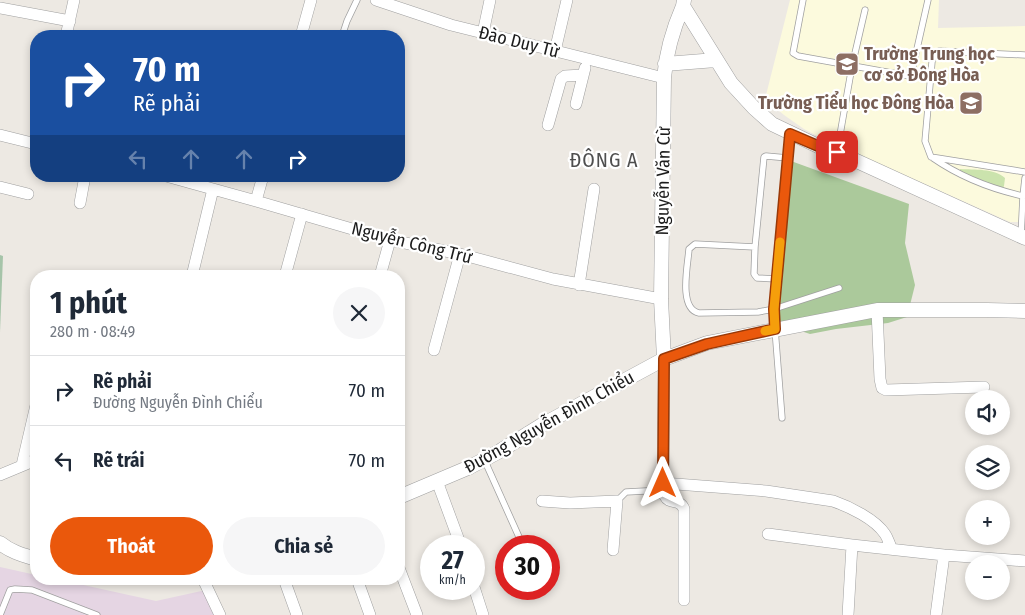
<!DOCTYPE html>
<html lang="vi">
<meta charset="utf-8">
<style>
:root{--surface:#fff;--page:#f6f6f7;--text:#1f2937;--muted:#747a83;--line:#e0e1e3;--accent:#ea580c}
body{margin:0;font-family:"Fira Sans Condensed",sans-serif;background:var(--page);color:var(--text);height:100vh;display:flex;flex-direction:column;font-size:19px;white-space:nowrap}
*{box-sizing:border-box;margin:0}
p{font-size:16px;color:var(--muted)}
.icon{flex:none;width:28px;height:28px;fill:none;stroke:currentColor;stroke-width:2;stroke-linecap:round;stroke-linejoin:round}
.map{position:relative;flex:1;overflow:hidden}
.side{position:absolute;left:30px;top:270px;width:375px;height:315px;display:flex;flex-direction:column;background:var(--surface);border-radius:20px;box-shadow:0 2px 8px #0003}
.side>*{flex:none}
.hud{position:absolute;left:30px;top:30px;width:375px;height:152px;border-radius:20px;box-shadow:0 2px 8px #0003;background:#1a4fa0;color:#fff;overflow:hidden}
.controls{position:absolute;left:965px;top:390px;display:grid;gap:10px}
.controls a{display:grid;place-items:center;width:45px;height:45px;border-radius:50%;background:var(--surface);box-shadow:0 2px 8px #0003;font-size:25px}
.speed{position:absolute;left:420px;top:535px;display:flex;gap:10px;font-size:25px;font-weight:700;text-align:center}
.speed>*{display:grid;place-content:center;width:65px;height:65px;border-radius:50%;background:var(--surface);box-shadow:0 2px 8px #0003;line-height:1}
.speed small{font-size:12px;font-weight:400}
.speed .limit{border:8px solid #d22;background:#fff;color:#111}
.pin{position:absolute;display:grid;place-items:center;width:42px;height:42px;color:#fff;margin:-21px;border-radius:10px;box-shadow:0 2px 8px #0006}
.me{position:absolute;width:55px;margin:-28px;rotate:0deg;stroke-linejoin:round;filter:drop-shadow(0 0 4px #0008)}
.turn{display:flex;align-items:center;gap:18px;height:105px;padding:0 20px;font-size:22px}
.turn .icon{width:65px;height:65px;stroke-width:2.5}
.turn b{display:block;font-size:35px;line-height:42px}
.lanes{display:flex;align-items:center;height:48px;padding:0 20px;background:#0003;justify-content:center;gap:25px;direction:ltr}
.lanes .off{opacity:.35}
.round{display:grid;place-items:center;flex:none;width:52px;height:52px;border-radius:26px;background:var(--page)}
.head{display:flex;align-items:center;justify-content:space-between;height:85px;padding:0 20px}
h1{font-size:30px;font-weight:700;line-height:38px}
.cta{display:flex;gap:10px;margin-top:auto;padding:10px 20px}
.cta a{flex:1;height:58px;border-radius:30px;background:var(--accent);color:#fff;font-size:20px;font-weight:700;line-height:58px;text-align:center}
.cta a+a{background:var(--page);color:var(--text)}
ul{padding:0;list-style:none}
li{display:flex;align-items:center;gap:15px;height:70px;padding:0 20px;border-top:1px solid var(--line)}
li div{flex:1}
li b{display:block;font-size:19px}
li em{font-style:normal}
.map>svg:first-child{display:block}
.industrial{fill:#e5d5e3}
.education{fill:#fcfadd}
.grass{fill:#cbe3ad}
.forest{fill:#abc99b}
.cemetery{fill:#a6c4a9}
.lines{fill:none;stroke-linecap:round;stroke-linejoin:round}
.service-casing{stroke:#a0a0a0;stroke-width:7}
.minor-casing{stroke:#a0a0a0;stroke-width:12}
.tertiary-casing{stroke:#a0a0a0;stroke-width:15}
.service{stroke:#fff;stroke-width:5.5}
.minor{stroke:#fff;stroke-width:11}
.tertiary{stroke:#fff;stroke-width:14}
.route-casing{stroke:#983908;stroke-width:12}
.route{stroke:#ea580c;stroke-width:9}
.slow{stroke:#f59e0b;stroke-width:9}
.labels{text-anchor:middle;stroke-width:4.5;stroke-linejoin:round;paint-order:stroke}
.street-label{font-size:18px;fill:#1c1c1c;stroke:#fff}
.education-label{font-size:18px;font-weight:bold;fill:#785e54;stroke:#fff;text-anchor:start}
.quarter-label{font-size:20px;letter-spacing:1px;fill:#4f4f4f;stroke:#fff}
</style>
<div class="map">
<svg width="1025" height="615" viewBox="0 0 1025 615">
<rect width="100%" height="100%" fill="#ede9e3"/>
<!-- industrial -->
<path class="industrial" d="M0 567 36 575V579H56L156 601 206 590 221 615H0Z"/>
<!-- education -->
<path class="education" d="M790 0H939L938 28 1025 26V222H1010L911 178 875 166 804 129 784 115 765 99Z"/>
<!-- grass -->
<path class="grass" d="M960 169C974 170 994 168 1005 178L1004 186 1002 190 960 172Z"/>
<!-- forest -->
<path class="forest" d="M791 161 909 204 905 243 915 285 907 317 888 323 836 329 810 334 777 323Z"/>
<!-- cemetery -->
<path class="cemetery" d="M0 255 3 256 0 332Z"/>
<g class="lines">
<!-- service casing -->
<g class="service-casing">
<path id="service" d="M803 0 793 53 798 56 909 76 912 71 928 0
M342 36 347 21 357 0
M1025 55 939 51 934 55 932 62 925 141 931 157 1025 172
M837 152 852 66 865 10
M933 158C959 176 992 189 1023 196
M1021 236 1023 196 1025 178
M755 247 695 244 689 249C688 264 678 309 699 313L758 312 774 309 839 288
M777 279 757 278 754 274 755 247 764 157 766 156 788 158
M782 418 775 329 774 309 790 134
M484 459 519 537
M617 501 626 492 664 490
M0 615 10 590 15 589 32 590 97 615"/>
</g>
<!-- minor casing -->
<g class="minor-casing">
<path id="minor" d="M376 0 451 25 664 78
M0 8 70 21
M483 33 490 0
M66 36 74 0
M301 36 311 0
M555 51 567 0
M576 104 585 68
M548 125 561 79 565 76 583 75
M0 135 36 144
M166 176 256 201 390 240 460 254 553 279 661 299
M0 187 28 194
M256 201 263 176
M80 203 85 176
M192 276 213 189
M285 276 302 214
M380 276 390 240
M579 285 594 189
M877 310 880 379 882 388 886 390 984 387
M434 350 460 254
M664 359 663 483C663 487 663 492 665 496 669 505 680 498 684 509V600
M22 465 36 405
M0 475 36 460
M437 481 461 546
M663 483 766 491 833 501C850 507 875 519 885 534 888 538 889 544 892 549
M542 501 570 503 617 501 613 550
M768 534 852 545 944 555 1025 561
M399 568 417 615
M203 579 220 615
M284 579 297 615
M357 579 370 615
M474 587 483 615
M848 615 852 545
M936 615 944 555"/>
</g>
<!-- tertiary casing -->
<g class="tertiary-casing">
<path id="tertiary" d="M684 0 683 6 731 83 754 108 772 124 818 146 837 152 1025 238
M665 64 716 60
M664 359 661 299 664 78C666 53 673 29 683 6
M399 497 470 467 500 451 542 425 664 359 707 343 877 310H987L1025 311
M0 543C11 552 23 555 36 559"/>
</g>
<!-- service -->
<use href="#service" class="service"/>
<!-- minor -->
<use href="#minor" class="minor"/>
<!-- tertiary -->
<use href="#tertiary" class="tertiary"/>
</g>
<g class="lines">
<!-- route casing -->
<g class="route-casing">
<path id="route" d="M663 483 664 359 707 344 775 329 774 309 790 134 818 146 837 152"/>
</g>
<!-- route -->
<use href="#route" class="route"/>
<!-- slow -->
<path class="slow" d="M765 331 775 329 774 309 780 242"/>
</g>
<!-- icons -->
<defs>
<g id="school-square" transform="scale(1.25)"><rect x="-9" y="-9" width="18" height="18" rx="4" fill="#8d6e63" stroke="#fff"/><path d="M0-5L7-2L0 1L-7-2ZM-4 1L0 2.5L4 1V4Q0 6-4 4Z" fill="#fff"/></g>
</defs>
<g fill-rule="evenodd">
<use href="#school-square" x="847" y="64"/>
<use href="#school-square" x="971" y="103"/>
</g>
<g class="labels">
<!-- street labels -->
<g class="street-label">
<text transform="translate(519 42) rotate(14)" y="6">Đào Duy Từ</text>
<text transform="translate(663 181) rotate(-89)" y="6">Nguyễn Văn Cừ</text>
<text transform="translate(412 243) rotate(14)" y="6">Nguyễn Công Trứ</text>
<text transform="translate(549 422) rotate(-29)" y="6">Đường Nguyễn Đình Chiểu</text>
</g>
<!-- education labels -->
<g class="education-label">
<text x="864" y="60">Trường Trung học<tspan x="864" dy="21">cơ sở Đông Hòa</tspan></text>
<text x="954" y="109" text-anchor="end">Trường Tiểu học Đông Hòa</text>
</g>
<!-- quarter labels -->
<g class="quarter-label">
<text x="604" y="167">ĐÔNG A</text>
</g>
</g>
</svg>
<div class="controls">
<a><svg class="icon" aria-label="sound" viewBox="0 0 24 24"><path d="M4 9h4l5-4v14l-5-4H4zM17 9q2 3 0 6"/></svg></a>
<a><svg class="icon" aria-label="layers" viewBox="0 0 24 24"><path d="M12 4l9 5-9 5-9-5zM3 14l9 5 9-5"/></svg></a>
<a>+</a>
<a>−</a>
</div>
<div class="speed"><div>27<small>km/h</small></div><div class="limit">30</div></div>
<div class="pin" style="left:837px;top:152px;background:#d93025"><svg class="icon" aria-label="arrive" viewBox="0 0 24 24"><path d="M6 21V4h12l-3 4 3 4H6"/></svg></div>
<svg class="me" style="left:663px;top:483px" viewBox="-20 -20 40 40"><path d="M0-17L14 15 0 8-14 15z" fill="#ea580c" stroke="#fff" stroke-width="4"/></svg>
<div class="hud">
<div class="turn"><svg class="icon" aria-label="right" viewBox="0 0 24 24"><path d="M7 20v-9h11M14 6l5 5-5 5"/></svg><div><b>70 m</b>Rẽ phải</div></div>
<div class="lanes"><svg class="icon off" aria-label="left" viewBox="0 0 24 24"><path d="M17 20v-9H6M10 6l-5 5 5 5"/></svg><svg class="icon off" aria-label="ahead" viewBox="0 0 24 24"><path d="M12 20V5M6 11l6-6 6 6"/></svg><svg class="icon off" aria-label="ahead" viewBox="0 0 24 24"><path d="M12 20V5M6 11l6-6 6 6"/></svg><svg class="icon" aria-label="right" viewBox="0 0 24 24"><path d="M7 20v-9h11M14 6l5 5-5 5"/></svg></div>
</div>
<section class="side">
<div class="head"><div><h1>1 phút</h1><p>280 m · 08:49</p></div><a class="round"><svg class="icon" aria-label="close" viewBox="0 0 24 24"><path d="M6 6l12 12M18 6L6 18"/></svg></a></div>
<ul>
<li><svg class="icon" aria-label="right" viewBox="0 0 24 24"><path d="M7 20v-9h11M14 6l5 5-5 5"/></svg><div><b>Rẽ phải</b><p>Đường Nguyễn Đình Chiểu</p></div><em>70 m</em></li>
<li><svg class="icon" aria-label="left" viewBox="0 0 24 24"><path d="M17 20v-9H6M10 6l-5 5 5 5"/></svg><div><b>Rẽ trái</b></div><em>70 m</em></li>
</ul>
<div class="cta"><a>Thoát</a><a>Chia sẻ</a></div>
</section>
</div>
